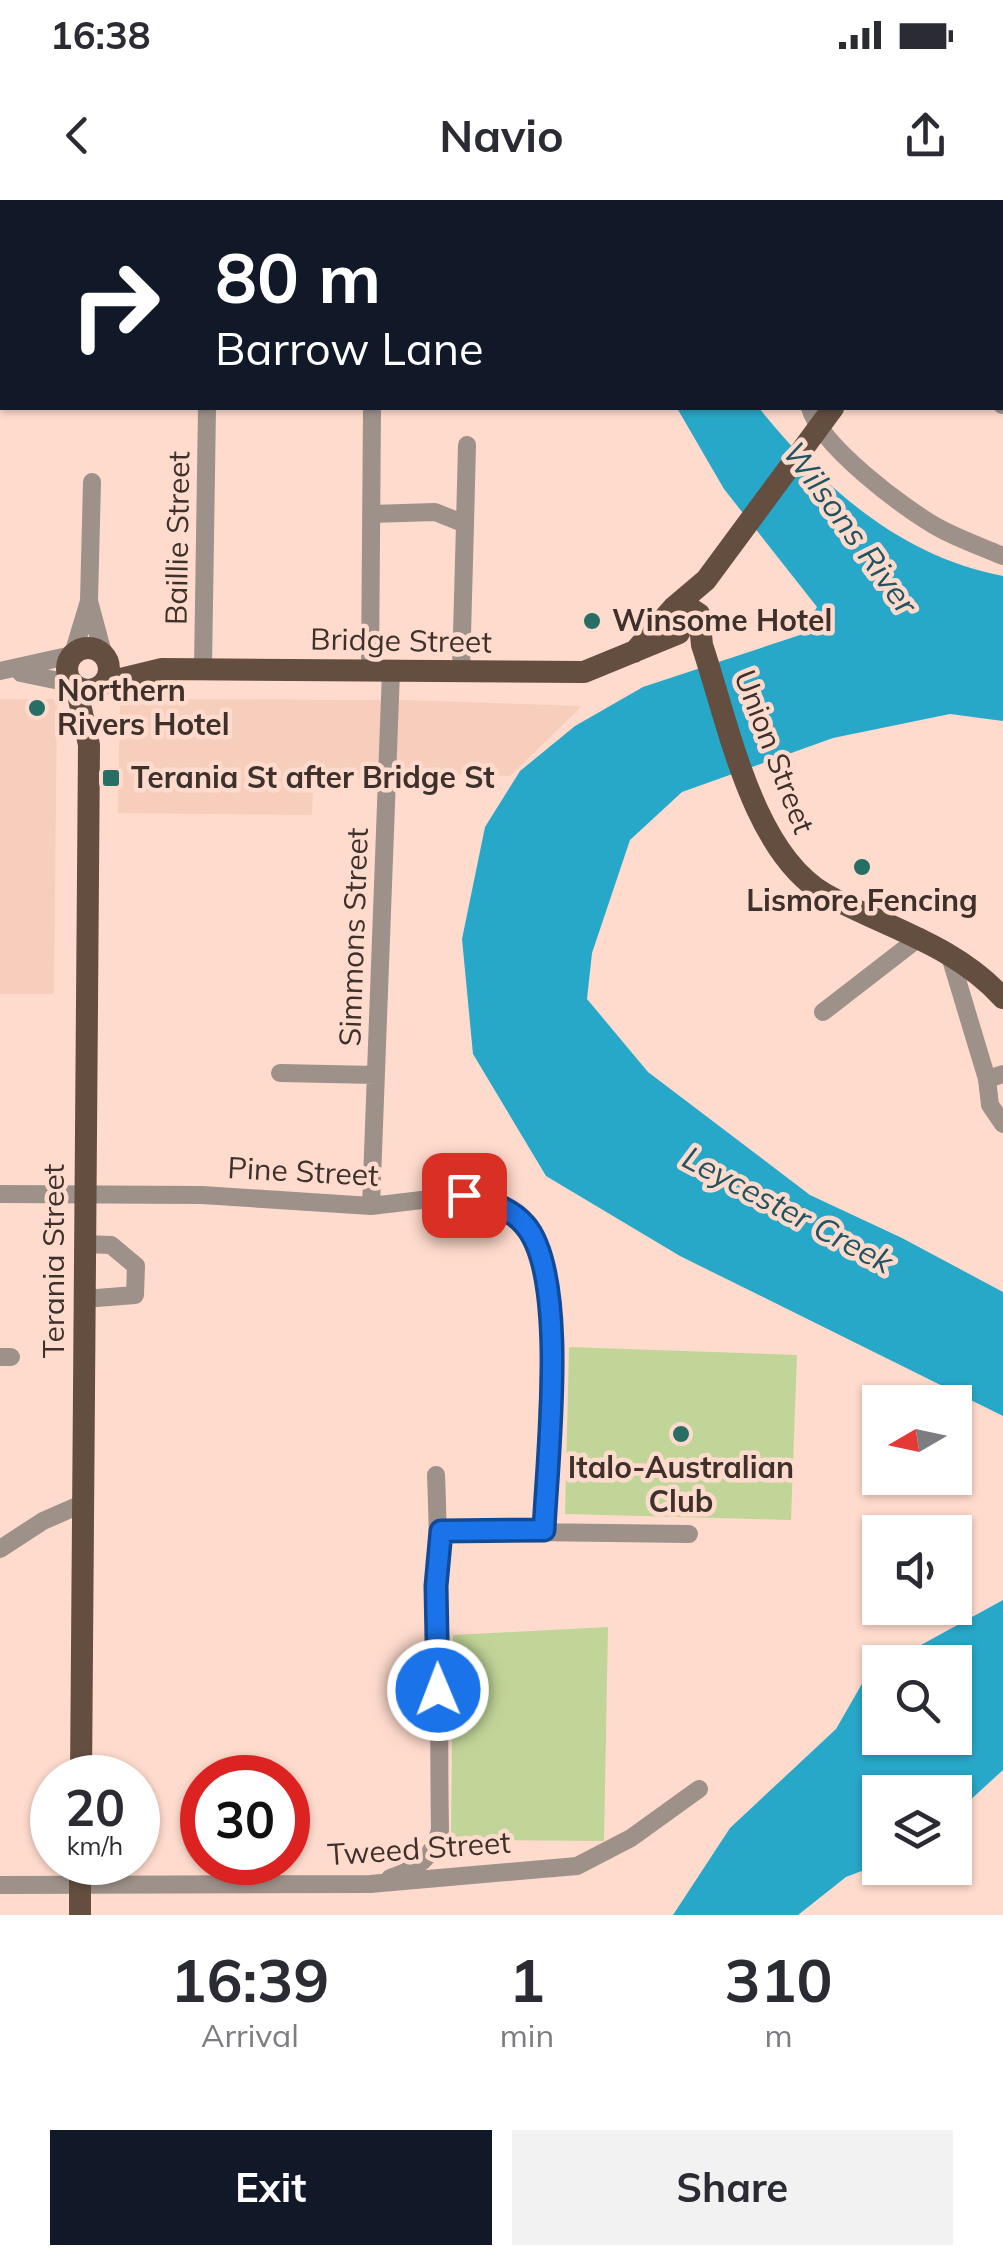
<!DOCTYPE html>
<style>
:root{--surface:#fff;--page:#f2f2f3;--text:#2b2b33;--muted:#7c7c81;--accent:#111827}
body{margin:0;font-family:Mulish,sans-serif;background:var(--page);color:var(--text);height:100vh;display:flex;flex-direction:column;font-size:38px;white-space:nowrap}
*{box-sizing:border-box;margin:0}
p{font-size:32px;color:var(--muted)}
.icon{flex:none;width:55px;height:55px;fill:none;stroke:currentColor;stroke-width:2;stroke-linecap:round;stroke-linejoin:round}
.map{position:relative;height:1715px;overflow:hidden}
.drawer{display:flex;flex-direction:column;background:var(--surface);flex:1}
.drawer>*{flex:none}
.hud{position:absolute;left:0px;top:0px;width:1005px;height:210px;box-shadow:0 2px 8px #0004;background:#111827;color:#fff;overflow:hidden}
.needle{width:65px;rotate:261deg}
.controls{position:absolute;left:862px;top:1185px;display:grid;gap:20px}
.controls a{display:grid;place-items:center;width:110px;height:110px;border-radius:0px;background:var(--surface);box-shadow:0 2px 8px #0004;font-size:50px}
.speed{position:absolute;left:30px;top:1555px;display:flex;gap:20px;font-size:50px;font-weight:700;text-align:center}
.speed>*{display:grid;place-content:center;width:130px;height:130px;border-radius:50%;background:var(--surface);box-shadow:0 2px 8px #0004;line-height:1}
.speed small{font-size:25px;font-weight:400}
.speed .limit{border:15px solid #d22;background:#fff;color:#111}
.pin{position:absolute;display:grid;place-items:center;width:85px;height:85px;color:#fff;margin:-42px;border-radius:20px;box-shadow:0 5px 15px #0006}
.me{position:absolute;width:110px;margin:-55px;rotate:359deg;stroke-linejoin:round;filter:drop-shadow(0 0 8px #0008)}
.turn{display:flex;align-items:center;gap:35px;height:210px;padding:0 50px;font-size:45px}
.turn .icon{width:130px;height:130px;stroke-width:2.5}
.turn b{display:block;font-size:70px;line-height:85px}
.eta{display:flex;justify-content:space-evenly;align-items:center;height:170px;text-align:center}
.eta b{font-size:60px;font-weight:700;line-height:70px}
.button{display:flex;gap:20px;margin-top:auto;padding:20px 50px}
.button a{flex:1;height:115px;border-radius:0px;background:var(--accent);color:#fff;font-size:40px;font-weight:700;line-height:115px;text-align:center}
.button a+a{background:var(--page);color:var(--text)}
.status{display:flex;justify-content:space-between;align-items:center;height:70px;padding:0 50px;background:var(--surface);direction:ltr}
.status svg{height:28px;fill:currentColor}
header{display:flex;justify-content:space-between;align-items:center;height:130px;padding:0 50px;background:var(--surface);font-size:45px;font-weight:700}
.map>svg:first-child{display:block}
.built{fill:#f7cdbc}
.green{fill:#c2d598}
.water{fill:#28a8c9}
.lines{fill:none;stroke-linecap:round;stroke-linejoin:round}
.stream{stroke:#28a8c9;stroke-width:4}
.minor{stroke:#9e9189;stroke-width:18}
.major{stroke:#644e40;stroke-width:22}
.route-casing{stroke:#114b97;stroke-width:25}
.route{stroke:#1a73e8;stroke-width:18}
.poi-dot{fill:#276e64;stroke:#ffdbcd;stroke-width:4}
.labels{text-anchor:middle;stroke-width:9;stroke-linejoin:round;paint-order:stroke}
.street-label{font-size:30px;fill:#3e312b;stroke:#ffdbcd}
.poi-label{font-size:30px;font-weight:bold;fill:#3e312b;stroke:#ffdbcd;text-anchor:start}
.water-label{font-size:32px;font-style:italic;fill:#215361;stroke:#ffdbcd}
</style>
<div class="status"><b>16:38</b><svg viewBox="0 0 49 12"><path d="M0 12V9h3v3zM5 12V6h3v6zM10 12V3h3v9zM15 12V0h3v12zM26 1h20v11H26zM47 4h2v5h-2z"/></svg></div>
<header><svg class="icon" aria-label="back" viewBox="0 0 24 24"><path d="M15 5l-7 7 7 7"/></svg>Navio<svg class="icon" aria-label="share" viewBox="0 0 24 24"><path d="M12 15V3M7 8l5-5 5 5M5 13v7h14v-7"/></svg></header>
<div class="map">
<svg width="1003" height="1715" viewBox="0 0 1003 1715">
<rect width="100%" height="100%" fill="#ffdbcd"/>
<!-- built -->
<path class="built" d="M0 499H57L54 794H0Z
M120 499 402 500 582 506 510 576 398 573 375 578 313 579 312 615 118 613Z"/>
<!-- green -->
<path class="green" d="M0 0H106L2 2 0 149Z
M569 1147 797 1155 791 1320 565 1314Z
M608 1427 604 1641 451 1640 453 1435Z"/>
<!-- water -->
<path class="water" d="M677 208H759C823 287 899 356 1003 376V521L950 514 833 538 682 592 630 640 592 753 587 799 648 872 810 995 902 1038 1003 1092V1216L680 1056 546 976 473 854 462 739 485 627 520 571 575 526 643 487 800 435 817 407 724 289Z
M1003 1400V1570L955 1614V1592H880V1664L846 1677 798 1715H673L730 1628 836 1529 867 1475 880 1468V1538H955V1462H890Z"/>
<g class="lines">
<!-- stream -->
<path class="stream" d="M681 2 685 0"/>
<!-- minor -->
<path class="minor" d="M862 0 868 2
M1002 34H1003
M1002 59 1003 60
M1002 205H1003
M810 208C820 245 904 309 939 328 959 339 982 347 1003 356
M371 314 435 312 465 324 461 471
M465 324 467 245
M89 401 103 453
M73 454 89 401 92 282
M203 468 207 208
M0 471 72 455
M370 471 372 208
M21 473 74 484
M949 753 987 879
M823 812 920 737
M280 873 376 875
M1003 874 987 879 990 905 1003 924
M0 994 202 995 371 1006 464 995 511 1012 526 1026 539 1047 551 1100 544 1330
M371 1006 391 471
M84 1099 135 1095 136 1066 111 1045 84 1044
M0 1157H11
M441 1331 689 1334
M0 1349 43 1321 84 1303
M390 1678C417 1669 433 1658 440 1630 438 1512 441 1393 436 1275
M0 1685 370 1684 577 1666 631 1638 699 1589"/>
<!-- major -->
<path class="major" d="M942 0 943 2
M895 2V0
M682 403 699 414 702 445C728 522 752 652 825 694 886 728 954 744 1003 798
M67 469a21 21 0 1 1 42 0a21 21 0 1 1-42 0Z
M634 452 673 408 706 380 833 208
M104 483 162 469 584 472 679 433
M76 486 89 545 81 1578
M80 1715V1662"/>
</g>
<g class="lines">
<!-- route casing -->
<g class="route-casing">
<path id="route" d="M438 1490 436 1386 441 1331 544 1330C547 1260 569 1076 525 1025 510 1007 486 1001 464 995"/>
</g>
<!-- route -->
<use href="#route" class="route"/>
</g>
<!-- markers -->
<g class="poi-dot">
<circle cx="592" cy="421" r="10"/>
<circle cx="37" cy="508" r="10"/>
<rect x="101" y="568" width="20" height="20" rx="5"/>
<circle cx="862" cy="667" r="10"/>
<circle cx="681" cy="1234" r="10"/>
</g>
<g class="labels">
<!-- street labels -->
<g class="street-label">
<text transform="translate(178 338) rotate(-89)" y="10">Baillie Street</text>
<text transform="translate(401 441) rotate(1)" y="10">Bridge Street</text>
<text transform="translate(774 552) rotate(69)" y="10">Union Street</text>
<text transform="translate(354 737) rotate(-88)" y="10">Simmons Street</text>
<text transform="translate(303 972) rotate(3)" y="10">Pine Street</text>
<text transform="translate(54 1061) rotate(-90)" y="10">Terania Street</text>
<text transform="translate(419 1649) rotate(-4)" y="10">Tweed Street</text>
</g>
<!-- poi labels -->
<g class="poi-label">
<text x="612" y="431">Winsome Hotel</text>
<text x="57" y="501">Northern<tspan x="57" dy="34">Rivers Hotel</tspan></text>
<text x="131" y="588">Terania St after Bridge St</text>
<text x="862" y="711" text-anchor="middle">Lismore Fencing</text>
<text x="681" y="1278" text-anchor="middle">Italo-Australian<tspan x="681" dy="34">Club</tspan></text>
</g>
<!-- water labels -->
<g class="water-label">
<text transform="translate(850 328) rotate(54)" y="11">Wilsons River</text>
<text transform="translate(788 1010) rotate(28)" y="11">Leycester Creek</text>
</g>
</g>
</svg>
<div class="controls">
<a><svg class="needle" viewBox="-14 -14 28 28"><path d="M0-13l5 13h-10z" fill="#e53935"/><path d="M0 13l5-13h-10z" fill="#7c7c81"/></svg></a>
<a><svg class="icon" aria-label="sound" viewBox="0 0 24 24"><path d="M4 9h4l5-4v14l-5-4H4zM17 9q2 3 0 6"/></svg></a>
<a><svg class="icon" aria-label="search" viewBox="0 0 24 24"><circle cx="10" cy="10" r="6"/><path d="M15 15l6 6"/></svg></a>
<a><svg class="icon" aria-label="layers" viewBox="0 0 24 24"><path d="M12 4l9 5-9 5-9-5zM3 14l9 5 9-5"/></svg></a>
</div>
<div class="speed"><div>20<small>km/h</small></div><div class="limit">30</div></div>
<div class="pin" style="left:464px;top:995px;background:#d93025"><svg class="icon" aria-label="arrive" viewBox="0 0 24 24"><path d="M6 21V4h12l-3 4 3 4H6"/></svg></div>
<svg class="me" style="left:438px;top:1490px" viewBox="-20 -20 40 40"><circle r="17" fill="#1a73e8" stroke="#fff" stroke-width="3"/><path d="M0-11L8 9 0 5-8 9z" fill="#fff"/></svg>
<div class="hud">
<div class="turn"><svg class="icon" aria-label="right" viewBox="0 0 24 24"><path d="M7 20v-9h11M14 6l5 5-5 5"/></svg><div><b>80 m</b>Barrow Lane</div></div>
</div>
</div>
<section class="drawer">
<div class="eta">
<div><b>16:39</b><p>Arrival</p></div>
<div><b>1</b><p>min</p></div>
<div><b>310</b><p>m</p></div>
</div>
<div class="button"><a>Exit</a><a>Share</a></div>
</section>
